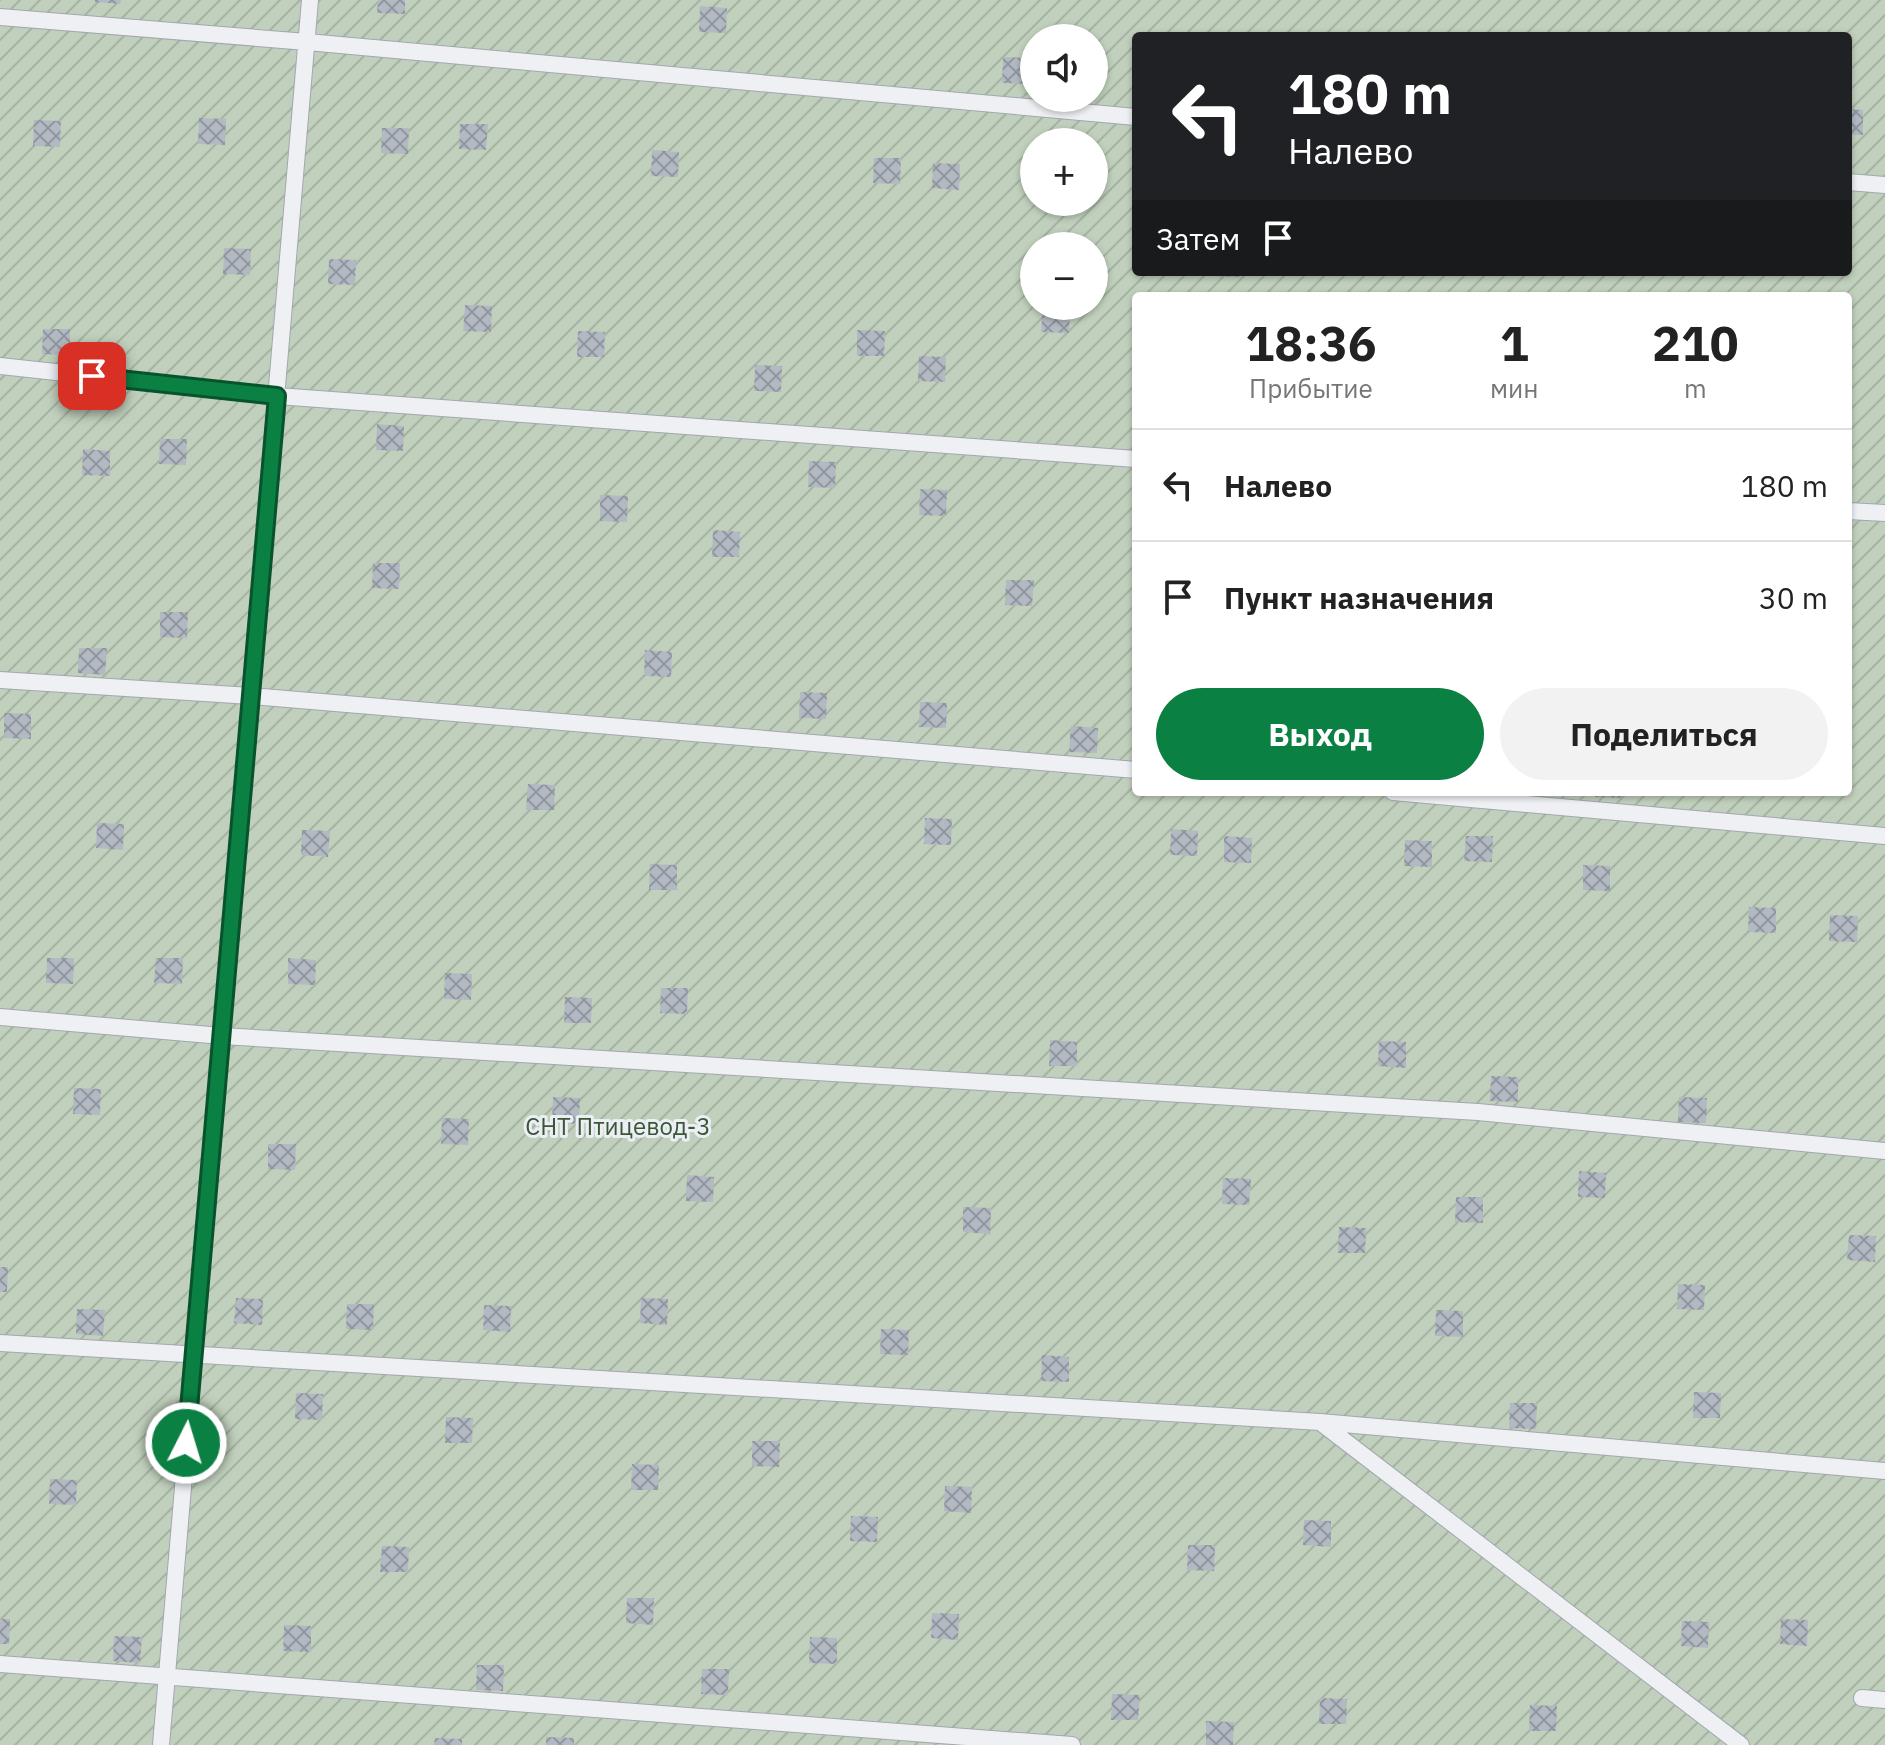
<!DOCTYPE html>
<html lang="ru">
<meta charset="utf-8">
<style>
:root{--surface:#fff;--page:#f2f2f2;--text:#222;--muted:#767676;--line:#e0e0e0;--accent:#0b8043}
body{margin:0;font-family:"IBM Plex Sans",sans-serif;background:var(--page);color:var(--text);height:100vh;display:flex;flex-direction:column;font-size:30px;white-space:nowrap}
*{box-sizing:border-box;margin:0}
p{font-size:26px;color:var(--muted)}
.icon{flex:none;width:44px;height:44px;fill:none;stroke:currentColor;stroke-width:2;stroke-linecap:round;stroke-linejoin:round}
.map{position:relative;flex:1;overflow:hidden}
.side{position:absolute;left:1132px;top:292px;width:720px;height:504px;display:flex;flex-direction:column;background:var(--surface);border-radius:8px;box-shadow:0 2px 6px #0004}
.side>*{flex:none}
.top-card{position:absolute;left:1132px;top:32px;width:720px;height:244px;border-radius:8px;box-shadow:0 2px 6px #0004;background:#202124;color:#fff;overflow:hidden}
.buttons{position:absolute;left:1020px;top:24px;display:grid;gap:16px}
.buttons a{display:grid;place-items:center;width:88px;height:88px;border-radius:50%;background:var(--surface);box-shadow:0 2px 6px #0004;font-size:40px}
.pin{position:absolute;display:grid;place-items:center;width:68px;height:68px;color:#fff;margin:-34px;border-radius:16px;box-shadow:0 4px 12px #0006}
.me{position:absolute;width:88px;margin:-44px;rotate:5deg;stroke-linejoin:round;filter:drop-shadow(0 0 6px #0008)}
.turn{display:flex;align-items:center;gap:28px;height:168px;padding:0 24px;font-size:36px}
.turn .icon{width:104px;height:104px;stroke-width:2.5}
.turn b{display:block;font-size:56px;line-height:68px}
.then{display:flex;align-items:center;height:76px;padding:0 24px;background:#0003;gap:16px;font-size:30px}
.eta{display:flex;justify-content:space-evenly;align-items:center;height:136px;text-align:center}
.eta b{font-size:48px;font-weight:700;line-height:56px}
.action{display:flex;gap:16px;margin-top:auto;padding:16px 24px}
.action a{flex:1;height:92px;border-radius:48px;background:var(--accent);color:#fff;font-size:32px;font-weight:700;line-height:92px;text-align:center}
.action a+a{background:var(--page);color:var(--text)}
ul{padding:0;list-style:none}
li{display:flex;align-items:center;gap:24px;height:112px;padding:0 24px;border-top:2px solid var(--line)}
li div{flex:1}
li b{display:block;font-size:30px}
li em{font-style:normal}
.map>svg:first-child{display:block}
.garden{fill:url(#garden-furrows);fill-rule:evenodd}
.building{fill:url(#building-cross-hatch)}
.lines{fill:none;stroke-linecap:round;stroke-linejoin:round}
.lane-casing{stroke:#a2a7b0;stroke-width:18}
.lane{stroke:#eef0f4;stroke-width:16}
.route-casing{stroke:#07532c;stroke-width:20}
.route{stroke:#0b8043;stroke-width:14}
.labels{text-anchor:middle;stroke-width:6;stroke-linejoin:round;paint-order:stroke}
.park-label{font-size:24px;fill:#3a5733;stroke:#ebeef4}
</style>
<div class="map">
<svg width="1885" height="1745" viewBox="0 0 1885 1745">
<defs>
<pattern id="garden-furrows" width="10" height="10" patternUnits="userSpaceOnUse" patternTransform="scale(2)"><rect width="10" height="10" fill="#c1d0bd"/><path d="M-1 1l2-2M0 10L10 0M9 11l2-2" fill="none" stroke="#a6b3a3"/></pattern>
<pattern id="building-cross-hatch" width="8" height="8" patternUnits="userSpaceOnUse" patternTransform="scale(2)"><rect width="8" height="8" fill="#b3b9c2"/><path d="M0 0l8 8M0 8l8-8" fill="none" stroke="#91979f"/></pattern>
</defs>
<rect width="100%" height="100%" fill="#dce0e6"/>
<!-- garden -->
<path class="garden" d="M0 0H1885V1745H0ZM1136 36H1848V272H1136ZM1034 38H1094V98H1034ZM1034 142H1094V202H1034ZM1034 246H1094V306H1034ZM1136 296H1848V792H1136Z"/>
<!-- building -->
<path class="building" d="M95 0H121L120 4 95 2Z
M378 0H405V14L377 13Z
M700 6 727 8 726 33 699 32Z
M1094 56H1102L1101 82 1094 81Z
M1003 57 1030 58 1029 84 1002 83Z
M1848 109 1863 110V135H1848Z
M199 118 226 119 225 145 198 144Z
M34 120 61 121 60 147 33 146Z
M460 124H488L486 150 459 149Z
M382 128H409L408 154 381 153Z
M652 150 679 152 678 177 651 176Z
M874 158H901L900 184 873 183Z
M933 163 960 164 959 190 932 188Z
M224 248 251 249 250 275 223 274Z
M329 259 356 260 355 285 328 284Z
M1213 272H1240V277L1213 276Z
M465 305 492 306 491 332 463 331Z
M1043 306 1070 308 1069 333 1041 332Z
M43 329H70V355L42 354Z
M857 330 885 331 884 356H857Z
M578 331 605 332 604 357H577Z
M919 356 946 357 945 382 918 381Z
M755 365 782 366 781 392 754 391Z
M377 424 404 426 403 451 376 450Z
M160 439H187L186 465 159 464Z
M83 449 110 451V476L82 475Z
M809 461 836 462 835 488 808 487Z
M920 489 947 490 946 516 919 515Z
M600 495 628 496 627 522 600 521Z
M713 530 740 532 739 557H712Z
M373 563H400L399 589 372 588Z
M1006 580H1034L1032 606 1005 605Z
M160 612H188L187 638 160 637Z
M79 648H107L105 675 78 673Z
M645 650 672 652 671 677 644 676Z
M800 692 827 693 826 719 799 718Z
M920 702 947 703 946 728 919 727Z
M4 713 31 714V739L4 738Z
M1071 726 1098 728 1097 753 1069 752Z
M528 784 555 785 554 810H526Z
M1595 792H1622V798L1595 797Z
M925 818 952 819 951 845 924 844Z
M97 823 124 824 123 850 96 848Z
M1171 829 1198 831 1197 856 1170 855Z
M302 830 330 831 328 857 301 855Z
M1224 836 1252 838 1251 863 1224 862Z
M1466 836H1493L1492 862 1464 861Z
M1405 840 1432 841V867L1404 866Z
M650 864 677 865V890H649Z
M1583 865 1610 866V891L1583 890Z
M1749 907 1776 908V933L1748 932Z
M1830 915 1858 916 1857 942 1829 941Z
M47 958H74L73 984 46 983Z
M156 958H183L182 984 154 983Z
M288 958 316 960 315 985 288 984Z
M445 973 472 974 471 1000 444 999Z
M661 988H688L687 1014 660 1013Z
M565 997 592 998 591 1023H564Z
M1050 1040 1077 1042V1066H1049Z
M1379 1041 1406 1042V1068L1378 1066Z
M1491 1076 1518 1077V1102L1490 1101Z
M74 1088 101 1089 100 1115 73 1114Z
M553 1097 580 1098 579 1124 552 1123Z
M1679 1097 1707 1098 1706 1123 1678 1122Z
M442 1118 469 1119 468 1145 441 1144Z
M268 1144H296L295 1170 268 1169Z
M1579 1171 1606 1173 1605 1198 1578 1197Z
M687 1175 714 1177 713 1202 686 1201Z
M1223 1178 1251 1179 1249 1205 1222 1204Z
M1456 1197H1483V1223L1455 1222Z
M963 1207 991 1208 990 1234 963 1232Z
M1339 1227 1366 1228 1365 1253H1338Z
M1849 1235 1876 1236 1875 1262 1847 1260Z
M0 1267H8L7 1292H0Z
M1678 1284 1705 1285 1704 1310 1677 1309Z
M236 1298 263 1299 262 1325 234 1323Z
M641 1298 668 1299 667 1325 640 1323Z
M347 1304H374L373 1330 346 1329Z
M484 1305 511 1306 510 1332 483 1330Z
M77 1309 105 1310 103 1336 76 1334Z
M1436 1310 1463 1311V1337L1435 1336Z
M881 1329 909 1330 908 1355 880 1354Z
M1042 1355 1069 1357V1382L1041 1381Z
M1694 1392 1721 1393 1720 1418H1693Z
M296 1393 323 1394 322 1420 295 1419Z
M1510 1403H1537L1536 1429 1509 1428Z
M446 1417 473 1418 472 1443H445Z
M752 1441H780L779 1467 752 1466Z
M632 1464 659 1465 658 1490H631Z
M50 1479 77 1480 76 1505 49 1504Z
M945 1486 972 1487 971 1513 944 1511Z
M851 1516 878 1517 877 1542 850 1541Z
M1304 1520 1331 1521V1547L1303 1545Z
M1188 1545H1215L1214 1571 1187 1570Z
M382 1546 409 1547 408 1572H380Z
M627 1598H654L653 1625 626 1623Z
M932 1613 959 1614 958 1640 931 1638Z
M0 1619H10L9 1644H0Z
M1781 1619 1808 1620 1807 1646 1780 1644Z
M1682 1621 1709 1622 1708 1648 1681 1646Z
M284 1625 311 1626V1652L283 1651Z
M114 1636 142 1637 140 1663 113 1661Z
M810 1637 837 1638V1664L809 1663Z
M477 1665H504L503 1691 476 1690Z
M702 1669H729L728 1695 701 1694Z
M1112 1694 1140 1695 1138 1720H1111Z
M1320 1698 1347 1699 1346 1724H1319Z
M1530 1705 1557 1706 1556 1731H1529Z
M1206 1721 1234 1722 1233 1745H1206Z
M546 1737 574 1738V1745H546Z
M435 1738 462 1739V1745H434Z"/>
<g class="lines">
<!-- lane casing -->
<g class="lane-casing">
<path id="lane" d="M0 17 307 42 1136 117
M1848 182 1885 185
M0 366 277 396 1136 459
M1848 511 1885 513
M0 680 251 696 1136 770
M1393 792 1885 836
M0 1017 222 1036 1478 1112 1885 1151
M0 1343 1320 1422 1885 1471
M1320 1422 1741 1745
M0 1664 1072 1745
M1862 1698 1885 1700
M161 1745 310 0"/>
</g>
<!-- lane -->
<use href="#lane" class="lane"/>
</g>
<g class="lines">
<!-- route casing -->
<g class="route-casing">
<path id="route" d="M92 376 277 396 186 1443"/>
</g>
<!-- route -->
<use href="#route" class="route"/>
</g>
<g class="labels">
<!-- park labels -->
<g class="park-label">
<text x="618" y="1135">СНТ Птицевод-3</text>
</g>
</g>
</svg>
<div class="buttons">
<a><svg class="icon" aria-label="sound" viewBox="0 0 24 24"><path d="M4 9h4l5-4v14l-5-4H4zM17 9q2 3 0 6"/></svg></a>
<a>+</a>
<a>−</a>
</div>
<div class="pin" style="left:92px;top:376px;background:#d93025"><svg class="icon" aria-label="arrive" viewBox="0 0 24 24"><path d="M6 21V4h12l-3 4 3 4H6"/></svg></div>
<svg class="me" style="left:186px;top:1443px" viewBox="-20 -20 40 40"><circle r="17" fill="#0b8043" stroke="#fff" stroke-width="3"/><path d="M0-11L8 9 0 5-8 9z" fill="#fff"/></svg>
<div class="top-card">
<div class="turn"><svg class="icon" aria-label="left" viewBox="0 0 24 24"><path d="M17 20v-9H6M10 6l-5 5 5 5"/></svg><div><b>180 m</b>Налево</div></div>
<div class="then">Затем<svg class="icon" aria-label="arrive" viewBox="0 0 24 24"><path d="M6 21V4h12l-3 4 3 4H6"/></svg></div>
</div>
<section class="side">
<div class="eta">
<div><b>18:36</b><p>Прибытие</p></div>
<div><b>1</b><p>мин</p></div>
<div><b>210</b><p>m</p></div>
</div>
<ul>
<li><svg class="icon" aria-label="left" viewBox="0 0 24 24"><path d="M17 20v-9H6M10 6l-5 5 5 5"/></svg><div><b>Налево</b></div><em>180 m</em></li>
<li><svg class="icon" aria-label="arrive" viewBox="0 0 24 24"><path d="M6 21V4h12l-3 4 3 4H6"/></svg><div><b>Пункт назначения</b></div><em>30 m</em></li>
</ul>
<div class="action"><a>Выход</a><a>Поделиться</a></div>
</section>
</div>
